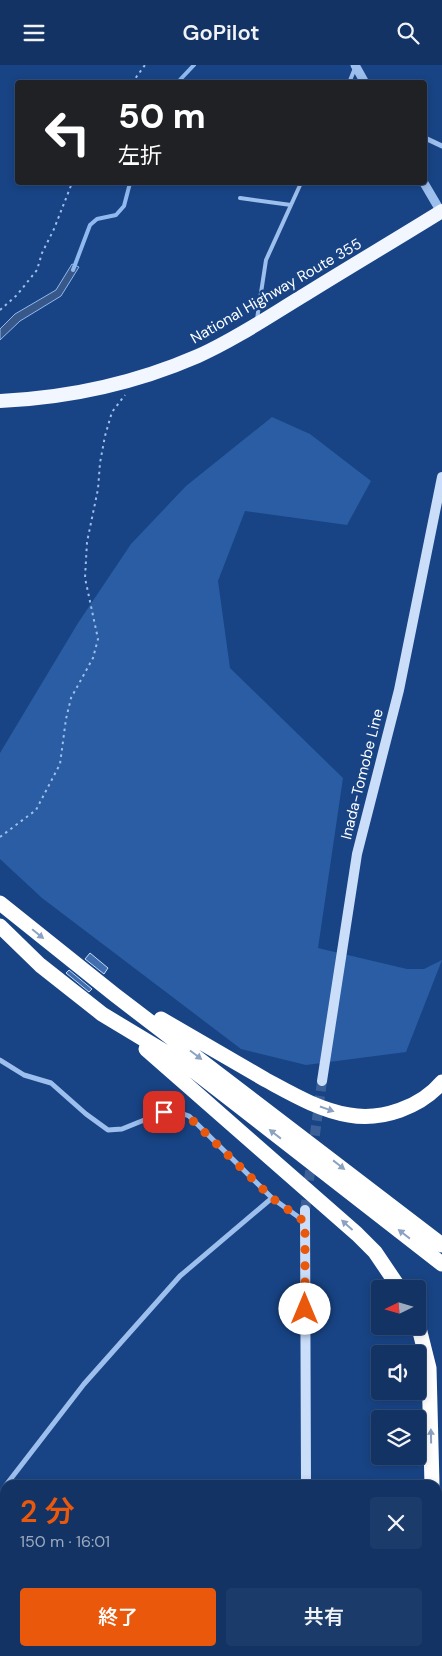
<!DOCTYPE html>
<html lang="ja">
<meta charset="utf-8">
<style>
:root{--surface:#123364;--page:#1b3b6a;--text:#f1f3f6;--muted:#9caabf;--line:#314e78;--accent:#ea580c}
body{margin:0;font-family:"DM Sans","Noto Sans JP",sans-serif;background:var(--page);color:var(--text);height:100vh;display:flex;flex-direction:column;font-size:19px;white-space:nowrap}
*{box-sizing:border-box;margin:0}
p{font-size:16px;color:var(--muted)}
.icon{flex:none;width:28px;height:28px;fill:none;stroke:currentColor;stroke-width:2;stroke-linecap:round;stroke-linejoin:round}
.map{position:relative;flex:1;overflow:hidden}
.drawer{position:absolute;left:0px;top:1415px;width:442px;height:176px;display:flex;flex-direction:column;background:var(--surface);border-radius:15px 15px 0 0;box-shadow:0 2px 8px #0003,0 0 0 1px var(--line)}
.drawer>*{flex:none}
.guide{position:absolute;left:15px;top:15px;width:412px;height:105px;border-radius:5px;box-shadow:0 2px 8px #0003,0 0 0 1px var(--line);background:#202124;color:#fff;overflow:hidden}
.needle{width:32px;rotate:265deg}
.tools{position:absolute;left:371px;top:1215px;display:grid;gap:10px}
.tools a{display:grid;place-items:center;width:55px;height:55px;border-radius:5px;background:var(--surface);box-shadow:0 2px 8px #0003,0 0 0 1px var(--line);font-size:25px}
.pin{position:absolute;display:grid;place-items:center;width:42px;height:42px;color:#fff;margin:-21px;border-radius:10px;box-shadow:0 2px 8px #0006}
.me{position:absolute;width:55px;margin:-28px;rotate:0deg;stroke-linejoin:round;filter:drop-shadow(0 0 4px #0008)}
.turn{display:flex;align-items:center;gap:18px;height:105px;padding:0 20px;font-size:22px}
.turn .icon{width:65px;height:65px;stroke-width:2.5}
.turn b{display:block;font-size:35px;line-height:42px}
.round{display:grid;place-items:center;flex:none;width:52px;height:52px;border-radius:5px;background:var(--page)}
.headline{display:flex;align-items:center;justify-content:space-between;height:85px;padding:0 20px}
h1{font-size:30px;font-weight:600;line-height:38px;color:var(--accent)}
.primary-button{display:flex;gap:10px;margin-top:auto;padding:10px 20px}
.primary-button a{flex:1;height:58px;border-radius:5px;background:var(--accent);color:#fff;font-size:20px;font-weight:600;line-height:58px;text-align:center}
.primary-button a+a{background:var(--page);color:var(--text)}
header{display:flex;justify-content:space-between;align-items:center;height:65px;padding:0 20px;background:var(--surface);font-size:22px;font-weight:600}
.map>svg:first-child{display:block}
.green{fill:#2a5da3}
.water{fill:#375889;stroke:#90b9ef}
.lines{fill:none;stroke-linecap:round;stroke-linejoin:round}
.stream{stroke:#90b9ef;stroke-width:4}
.building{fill:#406eaf;stroke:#c3daf9}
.secondary-tunnel{stroke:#3b6097;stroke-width:10;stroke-dasharray:10 5;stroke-linecap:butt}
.path{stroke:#9dbfed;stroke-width:2;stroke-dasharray:2.5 4;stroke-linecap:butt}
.service{stroke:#9dbfed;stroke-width:4}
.minor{stroke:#9dbfed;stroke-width:5}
.tertiary{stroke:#9dbfed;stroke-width:9}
.secondary{stroke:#caddf9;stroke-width:10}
.trunk{stroke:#f1f6ff;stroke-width:14}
.motorway{stroke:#fff;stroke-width:15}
.oneway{fill:#8ca2c2}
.route{stroke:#ea580c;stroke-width:9;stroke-dasharray:0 16.2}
.labels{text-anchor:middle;stroke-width:5;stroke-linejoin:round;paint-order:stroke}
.street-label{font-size:15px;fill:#fff;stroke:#184485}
</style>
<header><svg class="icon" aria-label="menu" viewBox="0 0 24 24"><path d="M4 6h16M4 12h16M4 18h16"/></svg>GoPilot<svg class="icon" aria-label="search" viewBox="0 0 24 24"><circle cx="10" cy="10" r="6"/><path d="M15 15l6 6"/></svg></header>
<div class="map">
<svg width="442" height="1591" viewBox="0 0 442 1591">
<rect width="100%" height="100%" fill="#184485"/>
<!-- green -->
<path class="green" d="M272 352 310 369 371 416 347 460 245 446 218 516 230 603 343 713 318 883 407 904H424L442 895 406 987 306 1000 241 984 42 833 0 794V688L78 558 131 479 186 421Z
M442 1487V1591H278L282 1586H438V1488Z
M70 1586H159L162 1591H70Z"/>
<!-- water -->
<path class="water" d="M72 199 79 202 61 231 20 256 0 275V264L15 249 56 225Z"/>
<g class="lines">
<!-- stream -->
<path class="stream" d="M177 18 194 0
M73 205 90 160 97 154 116 150 124 141 130 118"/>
</g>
<!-- building -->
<path class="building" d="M90 888 108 903 104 909 85 894Z
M69 905 92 924 89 927 66 908Z"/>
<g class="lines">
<!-- secondary-tunnel -->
<path class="secondary-tunnel" d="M305 1145 322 1016"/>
<!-- path -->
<path class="path" d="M132 18 145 0
M0 245 17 230 37 205 42 188 54 164 72 118
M0 772 36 745 60 699 66 654 71 633 93 593 98 574 85 513 87 477 98 424 100 398 105 371 112 347 125 330
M387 1586 394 1591"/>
<!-- service -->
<path class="service" d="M349 18 355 3
M240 133 291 140 301 118
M257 254 266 195 291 140"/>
<!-- minor -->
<path class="minor" d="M425 73 442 81
M0 995 24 1010 51 1018 86 1049 108 1065 122 1064 164 1047 175 1046 189 1051 272 1133 304 1156
M6 1420 84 1319 180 1211 272 1133
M0 1430 5 1422"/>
<!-- tertiary -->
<path class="tertiary" d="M355 0 365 18
M424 118 441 147"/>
<!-- secondary -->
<path class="secondary" d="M322 1016 357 789 399 625 442 412
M305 1145 306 1420
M292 1591 294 1586"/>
<!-- trunk -->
<path class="trunk" d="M0 336C67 333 136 318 198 291 236 274 271 250 306 229 351 201 397 174 442 146"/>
<!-- motorway -->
<path class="motorway" d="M0 838 115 930 442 1180
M0 861 40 900 102 949 185 999 442 1199
M161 954C196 974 231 995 266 1015 292 1029 319 1045 349 1050 382 1056 421 1042 442 1017
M146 984 357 1169 375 1187 400 1224
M418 1259 429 1303 432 1420
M438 1531 442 1470
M433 1591V1586"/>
</g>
<!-- one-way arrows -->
<defs><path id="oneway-solid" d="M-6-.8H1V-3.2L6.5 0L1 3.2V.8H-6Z" transform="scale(1.25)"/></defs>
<g class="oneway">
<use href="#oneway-solid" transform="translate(38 869) rotate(39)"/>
<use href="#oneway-solid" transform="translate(196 990) rotate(37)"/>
<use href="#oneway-solid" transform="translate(327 1044) rotate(19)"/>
<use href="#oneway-solid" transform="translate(275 1069) rotate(-142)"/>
<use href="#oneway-solid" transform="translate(339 1100) rotate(38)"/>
<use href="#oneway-solid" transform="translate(347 1160) rotate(-138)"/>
<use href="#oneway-solid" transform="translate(404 1169) rotate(-142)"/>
<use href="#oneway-solid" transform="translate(431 1371) rotate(-91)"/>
</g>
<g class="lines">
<!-- route -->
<path class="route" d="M164 1047 175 1046 189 1052 272 1133 305 1157V1244"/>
</g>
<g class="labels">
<!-- street labels -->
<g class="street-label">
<text transform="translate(276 226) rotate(-30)" y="5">National Highway Route 355</text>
<text transform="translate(362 709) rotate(-76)" y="5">Inada-Tomobe Line</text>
</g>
</g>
</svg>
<div class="tools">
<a><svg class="needle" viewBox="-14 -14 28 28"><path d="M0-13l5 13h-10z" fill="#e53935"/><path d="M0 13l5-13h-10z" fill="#9caabf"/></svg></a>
<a><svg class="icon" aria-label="sound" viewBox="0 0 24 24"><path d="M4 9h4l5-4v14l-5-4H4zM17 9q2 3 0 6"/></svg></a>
<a><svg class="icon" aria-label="layers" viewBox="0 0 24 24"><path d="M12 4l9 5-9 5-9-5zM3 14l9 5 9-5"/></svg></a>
</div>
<div class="pin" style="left:164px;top:1047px;background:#d93025"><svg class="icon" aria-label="arrive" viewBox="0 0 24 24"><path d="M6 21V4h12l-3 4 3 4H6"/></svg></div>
<svg class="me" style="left:305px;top:1244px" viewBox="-20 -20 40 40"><circle r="19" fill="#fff"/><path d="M0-13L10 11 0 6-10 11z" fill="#ea580c"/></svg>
<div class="guide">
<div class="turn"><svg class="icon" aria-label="left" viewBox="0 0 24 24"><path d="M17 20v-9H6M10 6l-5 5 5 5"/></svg><div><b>50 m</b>左折</div></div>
</div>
<section class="drawer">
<div class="headline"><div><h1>2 分</h1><p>150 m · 16:01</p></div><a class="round"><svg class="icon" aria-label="close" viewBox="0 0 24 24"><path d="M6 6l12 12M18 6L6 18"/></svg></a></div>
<div class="primary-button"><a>終了</a><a>共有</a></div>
</section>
</div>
